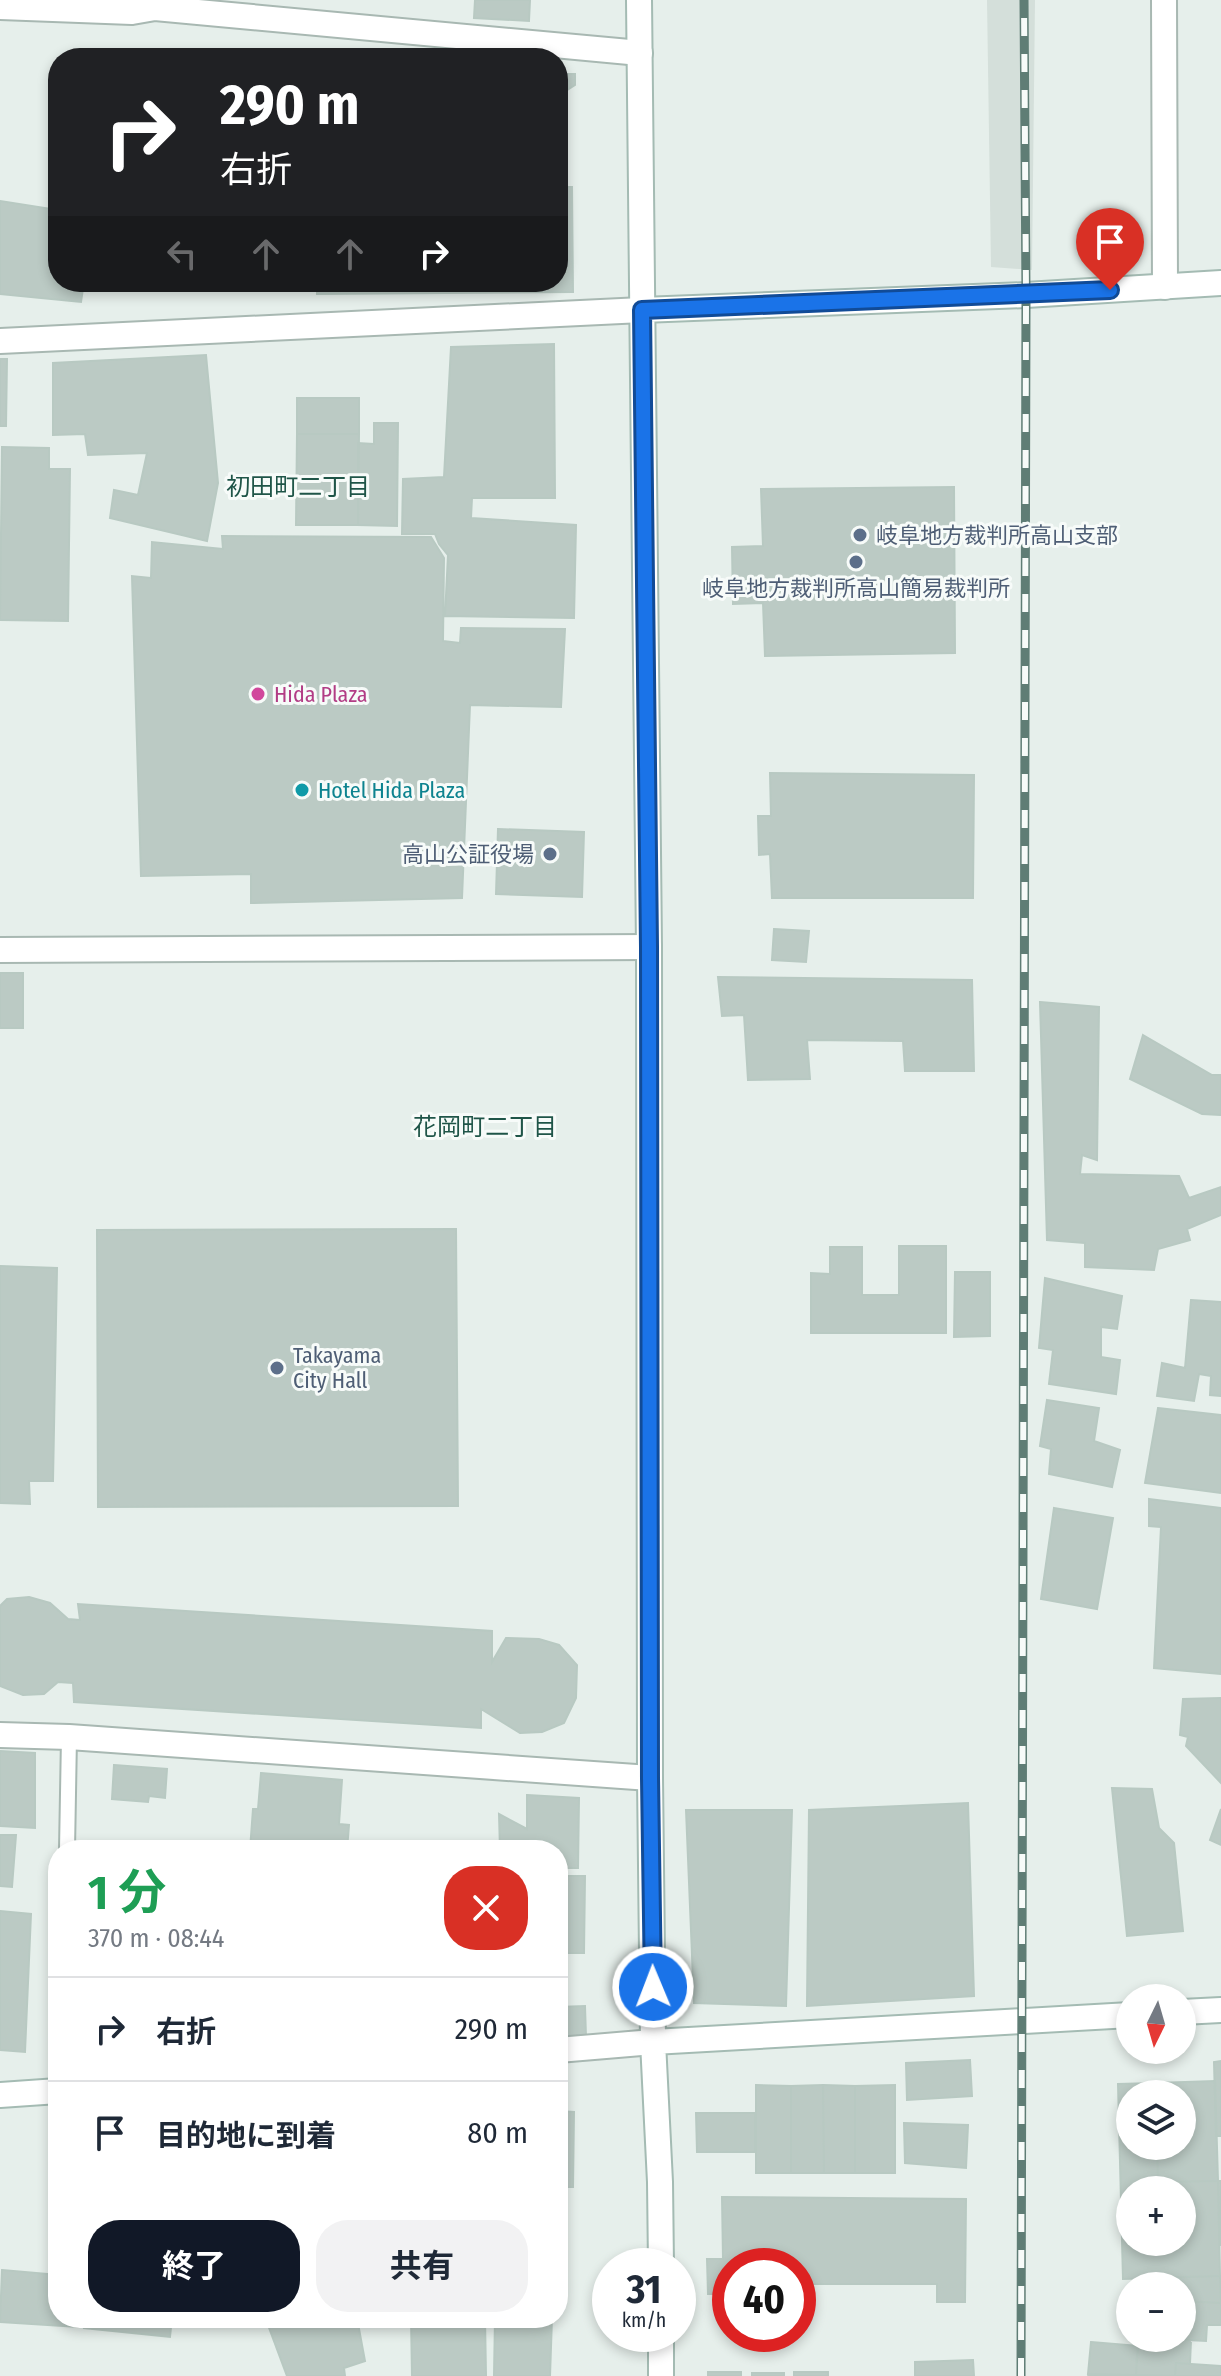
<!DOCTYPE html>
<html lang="ja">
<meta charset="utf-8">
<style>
:root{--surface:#fff;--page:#f2f2f3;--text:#1f2937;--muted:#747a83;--line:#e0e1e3;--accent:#111827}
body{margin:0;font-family:"Fira Sans Condensed","Noto Sans JP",sans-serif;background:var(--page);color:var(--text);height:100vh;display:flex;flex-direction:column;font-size:30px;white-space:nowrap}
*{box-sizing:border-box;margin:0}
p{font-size:26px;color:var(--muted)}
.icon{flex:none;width:44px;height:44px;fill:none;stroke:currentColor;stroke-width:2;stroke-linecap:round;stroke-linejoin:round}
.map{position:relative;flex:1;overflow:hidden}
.side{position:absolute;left:48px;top:1840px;width:520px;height:488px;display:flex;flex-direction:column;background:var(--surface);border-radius:32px;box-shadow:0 4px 12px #0003}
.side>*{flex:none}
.top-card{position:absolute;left:48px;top:48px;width:520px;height:244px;border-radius:32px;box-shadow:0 4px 12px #0003;background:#202124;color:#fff;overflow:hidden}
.needle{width:52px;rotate:185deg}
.controls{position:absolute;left:1116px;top:1984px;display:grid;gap:16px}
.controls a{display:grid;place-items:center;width:80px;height:80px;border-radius:50%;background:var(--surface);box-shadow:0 4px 12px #0003;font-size:40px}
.speed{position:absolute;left:592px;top:2248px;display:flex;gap:16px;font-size:40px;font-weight:700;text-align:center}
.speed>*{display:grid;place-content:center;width:104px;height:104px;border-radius:50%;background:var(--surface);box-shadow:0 4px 12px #0003;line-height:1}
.speed small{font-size:20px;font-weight:400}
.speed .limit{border:12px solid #d22;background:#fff;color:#111}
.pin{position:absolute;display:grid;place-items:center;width:68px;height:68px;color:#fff;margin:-82px -34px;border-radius:50% 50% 50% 0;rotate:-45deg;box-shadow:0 0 8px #0007}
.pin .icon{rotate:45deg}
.me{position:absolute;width:88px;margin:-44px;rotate:359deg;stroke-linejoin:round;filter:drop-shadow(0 0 6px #0008)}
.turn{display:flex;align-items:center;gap:28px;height:168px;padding:0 40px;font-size:36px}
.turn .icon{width:104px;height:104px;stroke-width:2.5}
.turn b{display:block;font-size:56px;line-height:68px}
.lanes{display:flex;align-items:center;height:76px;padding:0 40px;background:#0003;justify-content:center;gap:40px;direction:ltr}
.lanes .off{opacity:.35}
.round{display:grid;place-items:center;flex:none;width:84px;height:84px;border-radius:32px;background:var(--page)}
.summary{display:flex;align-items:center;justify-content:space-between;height:136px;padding:0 40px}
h1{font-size:48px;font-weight:700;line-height:60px;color:#1e9e55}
.primary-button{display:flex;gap:16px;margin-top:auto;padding:16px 40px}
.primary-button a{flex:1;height:92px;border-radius:32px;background:var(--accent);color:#fff;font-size:32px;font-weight:700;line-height:92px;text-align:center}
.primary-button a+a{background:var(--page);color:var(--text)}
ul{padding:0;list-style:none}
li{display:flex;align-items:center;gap:24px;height:104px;padding:0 40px;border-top:2px solid var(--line)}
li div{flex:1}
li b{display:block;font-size:30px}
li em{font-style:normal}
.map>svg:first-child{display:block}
.built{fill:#d4dfda}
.building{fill:#bbcac4;stroke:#b8c9c2;stroke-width:2;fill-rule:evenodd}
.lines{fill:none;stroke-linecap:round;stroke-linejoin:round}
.lane-casing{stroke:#a8b8b2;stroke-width:18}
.street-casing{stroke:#a8b8b2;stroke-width:28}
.secondary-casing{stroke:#a4bbb3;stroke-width:28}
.lane{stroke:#fff;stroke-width:14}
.street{stroke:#fff;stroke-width:24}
.secondary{stroke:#fff;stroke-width:24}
.rail-casing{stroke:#5f7d75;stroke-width:9}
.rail{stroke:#f7fbf9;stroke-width:6;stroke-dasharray:18;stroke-linecap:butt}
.route-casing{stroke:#114b97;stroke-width:20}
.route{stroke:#1a73e8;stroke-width:14}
.service-dot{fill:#5c6f8a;stroke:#f7fbf9;stroke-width:3}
.hotel-dot{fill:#d1479c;stroke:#f7fbf9;stroke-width:3}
.culture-dot{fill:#0f9aa8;stroke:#f7fbf9;stroke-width:3}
.labels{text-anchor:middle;stroke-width:6;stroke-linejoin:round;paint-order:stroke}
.service-label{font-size:22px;fill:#4e5e75;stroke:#f7fbf9;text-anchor:start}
.hotel-label{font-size:22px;fill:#b23c85;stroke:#f7fbf9;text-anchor:start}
.culture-label{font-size:22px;fill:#0d838f;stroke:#f7fbf9;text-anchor:start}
.neighbourhood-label{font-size:24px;fill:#1f5548;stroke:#f7fbf9}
</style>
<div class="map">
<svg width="1221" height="2376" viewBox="0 0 1221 2376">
<rect width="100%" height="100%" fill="#e6efeb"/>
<!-- built -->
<path class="built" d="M987 0H1035L1032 270 991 267Z"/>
<!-- building -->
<path class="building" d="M475 0H530L529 21 474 18Z
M558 74H575V85L558 96Z
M558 187H572L573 292 317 294V282H558Z
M0 201 58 210V282H84L81 302 0 294Z
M554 344 555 498H472L471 518 576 525 574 618 445 616 448 555 439 544 435 534H402L403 479 444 477 451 347Z
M206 355 218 483 207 541 110 518 114 490 138 495 147 453 88 455 85 434 53 435V363Z
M0 359H7L6 426H0Z
M297 398H359V434H297Z
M374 423H398L397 526 358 525V443L374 444Z
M297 434H359L358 525H296Z
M2 447 49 448V469H70L68 621 0 620Z
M954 487 955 653 765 656 763 603 733 604 732 547 763 546 761 489Z
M222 536 431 537 444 558 443 641 460 643 461 628 565 629 561 707 470 705 462 898 251 903V874L141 876 132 576 151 578 152 542 223 549Z
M770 773 974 775 973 898H772L770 854 759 855 758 816H771Z
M498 829 584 832 582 897 496 894Z
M774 929 809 931 806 962 772 960Z
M0 973H23V1028H0Z
M718 977 972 980 974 1071H905L903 1041 807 1040 810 1079 748 1080 744 1015 722 1016Z
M1040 1002 1099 1007 1097 1160 1082 1155 1080 1174 1179 1176 1189 1198 1221 1187V1215L1187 1229 1190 1240 1158 1249 1154 1270 1085 1267V1243L1047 1240Z
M1143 1035 1212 1075H1221V1115L1202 1114 1130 1079Z
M456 1229 458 1506 98 1507 97 1230Z
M899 1246H946V1333H811V1273L830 1274V1247H862V1295H899Z
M0 1266 57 1268 53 1481H29L30 1504 0 1503Z
M955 1272H990V1336L954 1337Z
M1045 1278 1122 1296 1117 1329 1101 1327V1357L1120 1360 1116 1394 1049 1384 1053 1350 1039 1348Z
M1191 1300 1221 1302V1396L1210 1395 1211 1376 1199 1374 1194 1401 1157 1396 1162 1363 1185 1368Z
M1047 1400 1099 1408 1094 1441 1120 1450 1112 1487 1049 1474 1051 1449 1040 1446Z
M1158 1408 1221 1415V1493L1145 1483Z
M1149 1499 1221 1508V1674L1154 1668 1161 1527 1149 1526Z
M1054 1508 1113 1518 1097 1609 1041 1599Z
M29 1597 50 1603 68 1619 80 1620 78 1604 492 1631V1662L506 1638 539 1639 559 1645 577 1665 576 1698 564 1723 542 1732 520 1733 481 1709V1728L74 1702 73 1683 58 1682 44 1694 23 1695 0 1686V1606L7 1599Z
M1221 1698V1783L1186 1746 1188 1737 1180 1735 1183 1699Z
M0 1751 35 1753V1828L0 1826Z
M114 1765 167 1769 165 1798 149 1796 148 1802 112 1799Z
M261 1773 342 1780 339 1824 349 1825 347 1850H250L253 1809H258Z
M1112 1788 1152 1789 1159 1828 1174 1843 1183 1931 1127 1936Z
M527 1795 579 1798 578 1868H558V1850H500L499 1814 527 1829Z
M968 1803 974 1996 807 2006 809 1810Z
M1221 1809V1845L1210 1840Z
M686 1810H792L786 2006 694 2003Z
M0 1835H16L12 1887 0 1886Z
M558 1876H585L584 1953H558Z
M0 1911 31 1914 25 2052 0 2050Z
M585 2006 586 2037H558V2007Z
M970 2060 972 2096 907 2100 906 2063Z
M1221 2061V2136H1216L1214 2062Z
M1215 2081 1218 2181 1158 2182 1157 2146H1182V2094H1155V2083Z
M1155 2083V2094H1130V2146H1157L1158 2182 1218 2181 1220 2276 1123 2279 1118 2084ZM1130 2190H1182V2242H1130Z
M756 2085 791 2086V2173H756Z
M823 2085 855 2086V2173H824Z
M823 2085 824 2173H791V2086Z
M895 2085V2173H855V2086Z
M558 2111 574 2112 573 2187H558Z
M696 2113H755V2152H697Z
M904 2123 968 2125 966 2168 905 2163Z
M1218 2181H1221V2245H1220Z
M722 2197 966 2199 965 2302H937V2284H798V2266H730V2305H723V2294H708L707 2259H723Z
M2 2270 58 2275V2318H79L78 2327 0 2322Z
M1220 2276 1221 2303 1182 2301V2286H1140V2278Z
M1182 2301 1221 2303V2325H1207L1206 2341 1145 2338H1182Z
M85 2318H172L170 2337 84 2328Z
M301 2318H357L365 2361 344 2368 345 2376H287L268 2325Z
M411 2318H485L486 2376H412Z
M495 2318H552L550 2376H494Z
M1138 2338 1191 2340 1190 2364 1176 2363 1175 2376 1136 2375Z
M1091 2342 1138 2346 1136 2375 1088 2374Z
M973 2360 974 2376H915V2362Z
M1176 2363 1221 2366V2376H1175Z
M708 2372H741V2376H708Z
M794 2372H828V2376H794Z
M752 2373H784V2376H752Z
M1088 2374 1136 2375 1155 2376H1088Z"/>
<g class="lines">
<!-- lane casing -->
<g class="lane-casing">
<path id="lane" d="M67 1850 69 1737"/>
</g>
<!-- street casing -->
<g class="street-casing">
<path id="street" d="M1164 0 1165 287
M0 7 132 12 155 8 640 53
M0 341 642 310
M0 950 649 947
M0 1735 69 1737 650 1778
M558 2050 653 2042"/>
</g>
<!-- secondary casing -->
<g class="secondary-casing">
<path id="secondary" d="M639 0 649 947 650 1778 653 2042 660 2182 661 2266
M642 310 1026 295 1221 283
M1182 2012 1221 2010
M653 2042 1130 2015
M0 2095 58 2091
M661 2334V2376"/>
</g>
<!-- lane -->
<use href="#lane" class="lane"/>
<!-- street -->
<use href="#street" class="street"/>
<!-- secondary -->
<use href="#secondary" class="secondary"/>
<!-- rail casing -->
<g class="rail-casing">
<path id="rail" d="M1021 2376 1026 295 1024 0"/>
</g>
<!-- rail -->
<use href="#rail" class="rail"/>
</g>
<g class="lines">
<!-- route casing -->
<g class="route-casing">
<path id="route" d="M653 1987 650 1778 649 947 642 310 1110 290"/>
</g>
<!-- route -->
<use href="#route" class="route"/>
</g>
<!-- markers -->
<g class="service-dot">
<circle cx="860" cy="535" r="8"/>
<circle cx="856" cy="562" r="8"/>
<circle cx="550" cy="854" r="8"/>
<circle cx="277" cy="1368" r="8"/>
</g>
<circle class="hotel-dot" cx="258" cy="694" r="8"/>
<circle class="culture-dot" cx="302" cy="790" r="8"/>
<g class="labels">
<!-- service labels -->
<g class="service-label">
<text x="876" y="543">岐阜地方裁判所高山支部</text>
<text x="856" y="596" text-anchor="middle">岐阜地方裁判所高山簡易裁判所</text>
<text x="534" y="862" text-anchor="end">高山公証役場</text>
<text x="293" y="1363">Takayama<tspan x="293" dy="25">City Hall</tspan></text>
</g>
<!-- hotel labels -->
<g class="hotel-label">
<text x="274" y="702">Hida Plaza</text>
</g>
<!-- culture labels -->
<g class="culture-label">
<text x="318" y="798">Hotel Hida Plaza</text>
</g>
<!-- neighbourhood labels -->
<g class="neighbourhood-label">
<text x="298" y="495">初田町二丁目</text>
<text x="485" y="1135">花岡町二丁目</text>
</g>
</g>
</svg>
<div class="controls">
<a><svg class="needle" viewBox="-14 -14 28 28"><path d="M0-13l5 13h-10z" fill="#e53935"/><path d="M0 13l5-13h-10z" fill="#747a83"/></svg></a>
<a><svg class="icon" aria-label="layers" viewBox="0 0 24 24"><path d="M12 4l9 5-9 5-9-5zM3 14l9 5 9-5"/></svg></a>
<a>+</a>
<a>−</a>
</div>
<div class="speed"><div>31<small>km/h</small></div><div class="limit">40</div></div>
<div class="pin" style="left:1110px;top:290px;background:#d93025"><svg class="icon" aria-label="arrive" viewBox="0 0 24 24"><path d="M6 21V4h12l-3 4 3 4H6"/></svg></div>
<svg class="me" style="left:653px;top:1987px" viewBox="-20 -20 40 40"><circle r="17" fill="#1a73e8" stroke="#fff" stroke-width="3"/><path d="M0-11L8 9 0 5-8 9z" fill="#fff"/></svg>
<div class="top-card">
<div class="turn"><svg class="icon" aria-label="right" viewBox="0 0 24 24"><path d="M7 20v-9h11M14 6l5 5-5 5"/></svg><div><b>290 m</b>右折</div></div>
<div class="lanes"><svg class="icon off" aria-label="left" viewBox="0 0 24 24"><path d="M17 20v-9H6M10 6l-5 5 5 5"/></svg><svg class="icon off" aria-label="ahead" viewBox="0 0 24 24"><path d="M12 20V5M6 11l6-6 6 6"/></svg><svg class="icon off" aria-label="ahead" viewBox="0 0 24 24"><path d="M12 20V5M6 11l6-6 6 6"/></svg><svg class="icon" aria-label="right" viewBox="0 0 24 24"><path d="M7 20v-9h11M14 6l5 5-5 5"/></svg></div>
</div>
<section class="side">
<div class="summary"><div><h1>1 分</h1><p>370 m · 08:44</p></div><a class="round" style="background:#d93025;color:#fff"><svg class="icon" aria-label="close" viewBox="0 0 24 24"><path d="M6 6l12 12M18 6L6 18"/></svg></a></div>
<ul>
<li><svg class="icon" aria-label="right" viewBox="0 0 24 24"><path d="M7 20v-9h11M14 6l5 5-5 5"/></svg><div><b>右折</b></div><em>290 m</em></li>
<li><svg class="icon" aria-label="arrive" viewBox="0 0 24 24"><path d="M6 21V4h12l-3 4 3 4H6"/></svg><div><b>目的地に到着</b></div><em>80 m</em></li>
</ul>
<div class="primary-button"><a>終了</a><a>共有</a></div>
</section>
</div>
